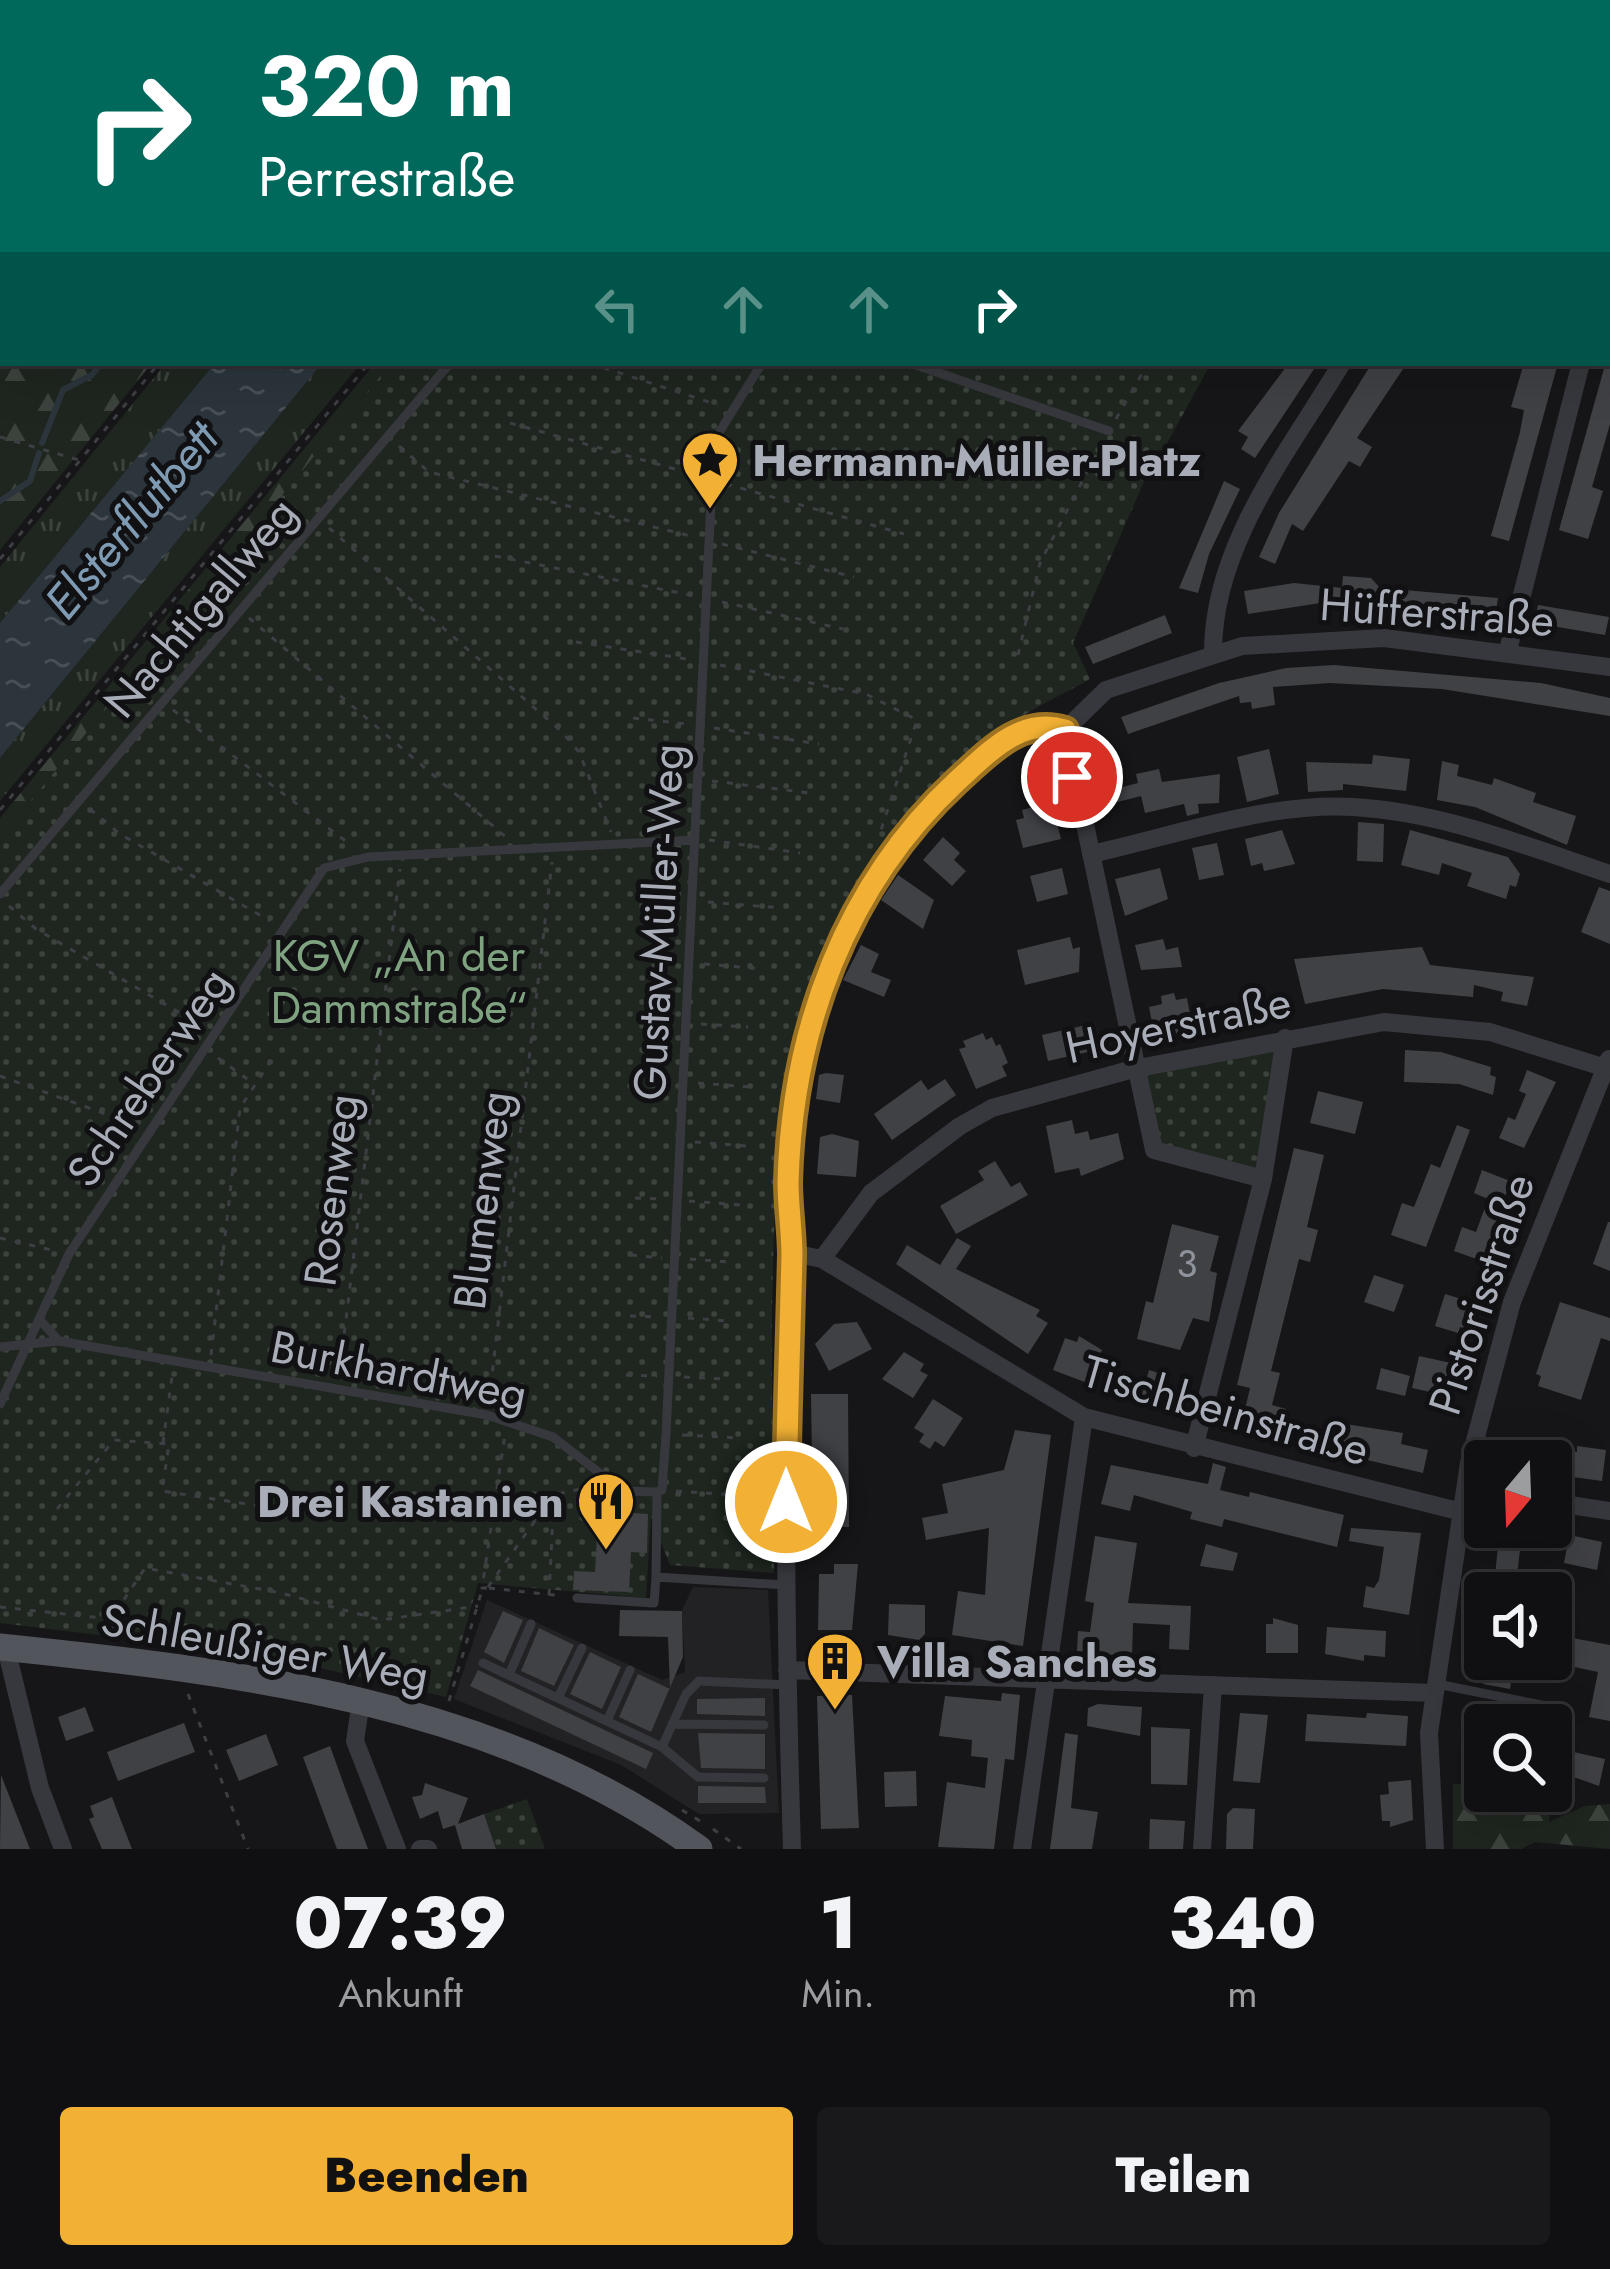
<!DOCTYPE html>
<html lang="de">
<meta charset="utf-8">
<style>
:root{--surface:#101012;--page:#19191b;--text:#f1f3f6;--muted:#9c9d9f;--line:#303032;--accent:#f2b134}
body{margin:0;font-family:Jost,sans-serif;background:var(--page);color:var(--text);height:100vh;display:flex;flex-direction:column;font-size:45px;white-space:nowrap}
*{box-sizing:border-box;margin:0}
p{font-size:39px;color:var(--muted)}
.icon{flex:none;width:66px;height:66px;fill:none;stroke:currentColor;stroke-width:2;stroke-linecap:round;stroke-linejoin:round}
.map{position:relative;height:1849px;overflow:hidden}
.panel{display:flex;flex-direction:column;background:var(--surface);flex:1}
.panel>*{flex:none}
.hud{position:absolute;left:0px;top:0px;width:1611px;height:366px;box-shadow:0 12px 48px #0002,0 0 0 3px var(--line);background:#00695c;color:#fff;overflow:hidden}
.needle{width:78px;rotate:199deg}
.buttons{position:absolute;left:1464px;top:1440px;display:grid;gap:24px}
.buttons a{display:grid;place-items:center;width:108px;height:108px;border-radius:12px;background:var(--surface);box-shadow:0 12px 48px #0002,0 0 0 3px var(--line);font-size:60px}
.pin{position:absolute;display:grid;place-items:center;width:102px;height:102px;color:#fff;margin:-51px;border:6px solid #fff;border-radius:50%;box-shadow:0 3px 12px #0007}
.me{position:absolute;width:132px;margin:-66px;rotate:0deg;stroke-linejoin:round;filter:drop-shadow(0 0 9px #0008)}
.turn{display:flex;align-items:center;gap:42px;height:252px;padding:0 60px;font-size:54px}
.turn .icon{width:156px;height:156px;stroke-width:2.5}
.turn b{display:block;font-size:84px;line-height:102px}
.lanes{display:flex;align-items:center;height:114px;padding:0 60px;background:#0003;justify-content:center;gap:60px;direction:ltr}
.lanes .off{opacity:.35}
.eta{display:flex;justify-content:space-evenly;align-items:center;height:204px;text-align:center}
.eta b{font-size:72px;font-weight:800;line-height:84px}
.button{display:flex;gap:24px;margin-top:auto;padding:24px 60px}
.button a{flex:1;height:138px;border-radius:12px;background:var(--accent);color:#111;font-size:48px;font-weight:800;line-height:138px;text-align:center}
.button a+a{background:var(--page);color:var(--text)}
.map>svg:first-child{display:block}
.built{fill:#222225}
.grass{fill:url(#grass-tufts)}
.forest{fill:url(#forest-firs)}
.park{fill:url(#park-dots)}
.water{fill:url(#water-ripples)}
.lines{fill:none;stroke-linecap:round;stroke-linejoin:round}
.stream{stroke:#2c353c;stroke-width:6}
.building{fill:#404145}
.path{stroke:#3d3f44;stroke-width:3;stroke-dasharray:6 9;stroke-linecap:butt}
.service{stroke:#37383d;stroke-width:9}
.minor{stroke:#37383d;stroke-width:18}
.primary{stroke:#53555c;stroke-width:27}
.route-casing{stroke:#9d7322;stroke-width:30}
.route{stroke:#f2b134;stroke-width:21}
.labels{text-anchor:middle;stroke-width:10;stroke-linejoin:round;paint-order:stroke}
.number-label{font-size:39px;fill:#8e929b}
.poi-label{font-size:45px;font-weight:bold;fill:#a8adb8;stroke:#111113;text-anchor:start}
.street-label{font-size:45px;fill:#a8adb8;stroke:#111113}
.park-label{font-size:45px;fill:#7fa381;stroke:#111113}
.water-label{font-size:48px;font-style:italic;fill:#7f9bb3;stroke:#111113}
</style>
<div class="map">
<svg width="1610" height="1849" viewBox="0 0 1610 1849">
<defs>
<pattern id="grass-tufts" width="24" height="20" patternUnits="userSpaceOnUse" patternTransform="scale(3)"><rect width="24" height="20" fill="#1e261f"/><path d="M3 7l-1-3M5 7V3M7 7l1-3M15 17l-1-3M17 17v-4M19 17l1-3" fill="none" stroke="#3c433d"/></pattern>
<pattern id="forest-firs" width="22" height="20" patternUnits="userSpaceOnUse" patternTransform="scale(3)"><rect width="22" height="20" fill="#1e261f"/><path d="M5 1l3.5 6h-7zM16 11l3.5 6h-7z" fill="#3c433d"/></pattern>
<pattern id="park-dots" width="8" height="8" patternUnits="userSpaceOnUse" patternTransform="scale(3)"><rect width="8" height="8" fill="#1e261f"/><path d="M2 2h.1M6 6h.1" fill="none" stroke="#3c433d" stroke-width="1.8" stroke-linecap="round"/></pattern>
<pattern id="water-ripples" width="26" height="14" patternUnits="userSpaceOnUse" patternTransform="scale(3)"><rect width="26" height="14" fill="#2c353c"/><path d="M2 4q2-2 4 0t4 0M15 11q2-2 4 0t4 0" fill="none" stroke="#485056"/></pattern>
</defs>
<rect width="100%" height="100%" fill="#161618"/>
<!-- built -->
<path class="built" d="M693 1587 768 1590 779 1813 699 1814 621 1765 454 1699 487 1600 662 1680 685 1672 682 1610Z"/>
<!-- grass -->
<path class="grass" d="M166 363H215L0 623V567Z
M322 363H361L0 801V758Z"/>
<!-- forest -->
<path class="forest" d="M0 0H452L3 3V363H152L0 550Z
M375 363H391L0 838V818Z
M1552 1782 1549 1822 1585 1806 1610 1804V1849L1535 1842 1521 1849H1453V1784H1485V1791H1551Z"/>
<!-- park -->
<path class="park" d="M690 0H1418L688 3Z
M391 363H1211L1163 451 1158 450 1073 643 1090 679C1067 692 1041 704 1018 719 946 765 858 869 825 947 754 1120 775 1386 774 1573L670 1565 651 1517 646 1598 478 1583 446 1697 264 1655 0 1623V838Z
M1285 1038 1263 1179 1154 1150 1133 1069Z
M527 1799 545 1849H496L484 1814Z"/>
<!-- water -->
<path class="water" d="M215 363H322L0 758V623Z"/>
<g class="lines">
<!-- stream -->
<path class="stream" d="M146 0 147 3
M42 443 63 390 92 375 101 363
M0 501 30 481 39 453"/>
</g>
<!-- building -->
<path class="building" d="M1289 363H1318L1255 458 1241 449 1248 437 1238 431Z
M1372 363H1407L1357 438 1372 447 1360 467 1349 461 1303 531 1292 524 1275 564 1259 557 1279 513Z
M1524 363H1558L1509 541 1491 536 1520 432 1524 410 1511 407Z
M1605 365 1610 366V424L1592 487 1603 491 1588 539 1559 530Z
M1224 481 1240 489 1209 554 1198 593 1179 588Z
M1343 576 1371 578 1380 588 1498 598 1495 618 1327 602 1248 614 1244 591 1294 583 1342 588Z
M1538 605 1609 617 1605 635 1534 623Z
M1165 615 1172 633 1093 664 1085 647Z
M1334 665 1541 683 1610 698V716L1442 689 1330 683 1273 687 1275 705 1252 709 1251 702 1240 703 1239 696 1128 734 1121 717 1219 683 1286 668Z
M1269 749 1279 794 1247 802 1237 757Z
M1373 755 1410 759 1406 791 1343 784V790L1308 792 1306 762 1372 764Z
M1442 761 1459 765 1457 776 1492 785 1494 778 1536 793 1533 802 1576 816 1567 845 1475 807 1437 800Z
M1159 769 1162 782 1220 774 1219 803 1198 804 1199 813 1187 816 1184 804 1145 813 1141 796 1098 807 1095 794 1138 783 1136 774Z
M1037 806 1039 815 1054 811 1061 839 1023 848 1016 820 1024 818 1022 810Z
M1358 822 1384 824 1383 862 1357 861Z
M1282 830 1295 864 1264 871 1262 863 1251 866 1245 839Z
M1410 830 1508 857 1520 874 1516 887 1510 885 1506 899 1467 886 1472 873 1442 863 1439 875 1401 865Z
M943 837 960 853 954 860 966 871 952 886 923 860Z
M1217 843 1224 875 1199 880 1192 848Z
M1062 868 1068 894 1037 902 1030 876Z
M1160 868 1168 899 1125 916 1115 879Z
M898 875 934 900 923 929 881 900Z
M1599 887 1610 891V944L1581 932Z
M1070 937 1073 949 1080 947 1079 972 1025 985 1017 950Z
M1163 939 1166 950 1178 947 1182 967 1141 970 1135 945Z
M861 945 879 954 871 972 891 980 884 997 843 980Z
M1422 947 1430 965 1534 977 1527 1006 1501 1001 1503 992 1474 985 1473 997 1383 989 1305 1004 1294 959Z
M1174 993 1176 1000 1187 998 1193 1031 1155 1038 1149 1007 1162 1004 1161 996Z
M1095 1023 1101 1049 1048 1061 1042 1035Z
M983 1033 986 1040 992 1037 996 1046 1000 1044 1008 1063 1002 1066 1007 1076 976 1089 959 1049 966 1047 963 1041Z
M1405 1050 1441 1052 1491 1067 1490 1075 1496 1077 1493 1095 1459 1084 1404 1082Z
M1527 1070 1556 1082 1524 1148 1499 1138 1508 1117 1515 1120 1526 1094 1519 1091Z
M826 1073 844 1075 840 1103 816 1099 819 1075Z
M945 1079 956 1095 892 1140 874 1114 921 1080 928 1090Z
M1318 1091 1363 1102 1355 1134 1310 1123Z
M1072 1120 1075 1134 1088 1131 1090 1140 1118 1133 1124 1159 1081 1176 1079 1168 1055 1173 1046 1126Z
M1457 1125 1470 1130 1426 1247 1391 1235 1402 1203 1414 1207 1431 1164 1440 1168Z
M832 1134 859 1141 856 1177 817 1174 820 1137Z
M1294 1148 1324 1155 1307 1227 1318 1230 1310 1262 1299 1259 1271 1371 1280 1373 1272 1405 1286 1409 1278 1441 1240 1431 1250 1388 1237 1385Z
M995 1161 1011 1187 1020 1182 1028 1195 956 1234 940 1206 984 1180 978 1171Z
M1482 1170 1510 1181 1485 1262 1454 1251 1462 1227 1476 1232 1488 1199 1474 1193Z
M1608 1222H1610V1271L1593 1264Z
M1172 1224 1219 1236 1210 1271 1217 1273 1209 1322 1193 1318 1180 1350 1137 1339 1146 1301 1153 1303Z
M957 1238 971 1246 956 1269 1040 1310 1036 1316 1048 1323 1028 1354 896 1264 907 1245 940 1265Z
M1374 1275 1404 1285 1394 1312 1364 1302Z
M1445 1294 1471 1302 1466 1329 1460 1327 1458 1333 1435 1326Z
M1560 1302 1610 1318V1341L1601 1338 1581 1400 1538 1386 1541 1376 1536 1374Z
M857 1322 872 1349 829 1371 815 1344 834 1324Z
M1079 1336 1102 1350 1090 1384 1053 1370 1065 1338 1077 1342Z
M904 1352 924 1364 920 1371 928 1375 913 1398 882 1379Z
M1419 1356 1451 1363 1444 1395 1412 1388Z
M1381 1368 1410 1376 1405 1396 1376 1389Z
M1149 1370 1165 1375 1162 1384 1179 1389 1173 1411 1140 1402Z
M811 1394H848L849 1527H813Z
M933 1399 963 1418 944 1447 935 1441 930 1449 919 1442 924 1434 914 1428Z
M1339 1423 1403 1433 1401 1444 1428 1450 1423 1473 1333 1452Z
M1015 1430 1051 1435 1023 1646 952 1635 958 1591 985 1595 989 1528 926 1540 922 1518 948 1513 942 1484 1004 1470Z
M1521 1442 1577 1452V1446L1606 1450 1602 1481 1573 1477 1574 1470 1551 1466V1461H1517Z
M1213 1463 1226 1467 1220 1490 1249 1497 1250 1492 1344 1515 1337 1547 1224 1519 1222 1527 1190 1519 1192 1512 1134 1495 1130 1511 1101 1504 1111 1465 1208 1484Z
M599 1497 620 1499 619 1512 648 1514 647 1553 631 1552 629 1592 573 1590 574 1571 595 1572Z
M1486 1527H1533L1602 1542 1597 1570 1564 1563 1567 1547 1521 1541 1517 1576 1529 1577 1527 1593H1493L1499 1538 1485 1536Z
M1351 1528 1421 1533 1409 1615 1363 1607 1366 1586 1374 1588 1379 1580 1384 1547 1349 1541Z
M1095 1536 1137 1543 1128 1603 1191 1606 1189 1650 1169 1649 1170 1625 1133 1623 1132 1657 1077 1651 1078 1631 1090 1632 1094 1603 1085 1601Z
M1206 1544 1238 1553 1233 1571 1200 1566Z
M834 1564H858L852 1630H818L819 1574H834Z
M889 1604 925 1605V1634L919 1640 888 1635Z
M620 1610 682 1611 683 1657 651 1732 619 1717 638 1674 670 1689 668 1637 619 1636Z
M503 1611 523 1620 504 1663 484 1652Z
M1273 1618 1298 1625V1653H1266V1624H1273Z
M1327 1627 1386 1631 1385 1657 1364 1655V1661L1325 1654Z
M539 1628 574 1645 554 1686 521 1671Z
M1551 1634 1610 1645V1721L1589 1717 1598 1672 1551 1662Z
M590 1652 621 1667 602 1709 570 1694Z
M1487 1659 1514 1665 1510 1689 1483 1684Z
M478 1670 653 1753 646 1769 470 1686Z
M1002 1693 1020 1695 1014 1760 1005 1759 994 1849 938 1847 947 1782 985 1788 988 1758 971 1756 972 1740 939 1736 945 1696 1001 1701Z
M852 1695 859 1828 821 1829 817 1696Z
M765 1698V1716L697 1714V1699Z
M1098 1704 1142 1707 1140 1736 1087 1726 1088 1708Z
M85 1707 94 1731 66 1741 58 1717Z
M1240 1713 1268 1715 1260 1783 1233 1781Z
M1367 1713 1408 1716 1406 1746 1305 1741 1307 1714 1366 1718Z
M184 1723 195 1752 118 1781 107 1752Z
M1151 1727 1190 1729 1187 1785 1151 1784Z
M698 1733 765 1734V1769L701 1768Z
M1065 1733 1078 1735 1071 1808 1098 1812 1092 1849H1050Z
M266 1734 278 1765 239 1781 226 1750Z
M330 1746 344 1785 368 1849H337L325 1817 303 1757Z
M1551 1747 1605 1759 1599 1786 1551 1769Z
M916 1771 917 1806 885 1807 884 1772Z
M1 1775 30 1849H0Z
M1411 1780 1413 1820 1390 1827V1821H1382L1380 1795 1389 1794 1388 1782Z
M425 1783 468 1798 458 1824 484 1814 496 1849H462L455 1825 443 1829 438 1811 420 1819 412 1797 422 1795Z
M698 1786 765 1787 766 1803H698Z
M112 1797 116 1808 132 1849H102L89 1819 94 1817 90 1806Z
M1233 1808 1255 1809 1253 1849H1226L1227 1814Z
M1150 1819 1185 1821 1183 1849H1149Z"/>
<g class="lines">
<!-- path -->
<path class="path" d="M1072 0 1082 3
M456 3 459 0
M665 3 668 0
M1338 3 1339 0
M589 363 718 405
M1116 419 1148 363
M510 423 700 476
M0 437 79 460
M399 446 429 472 695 537
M726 484 904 534
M329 528 562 732 579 752 611 832
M722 544 854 577
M495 556 695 596
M0 559 159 363
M722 602 843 629
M249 618 506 837
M576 642 687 659
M1018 655 1040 563 1102 443
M720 665 866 694 917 720 881 830
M173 710 352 846
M633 718 687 724
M714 728 819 744
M712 781 810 793
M90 809 120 834 270 921
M0 810 369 363
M709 840 800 853
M708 902 782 908
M9 906 36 929 204 1027
M704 964 763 969
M701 1024 748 1027
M218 1058 254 1084
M0 1076 139 1126
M698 1083 751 1087
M695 1142 746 1146
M635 1198 662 1199
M689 1201 741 1205
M0 1238 56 1251
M631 1255 662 1258
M690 1259 730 1262
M630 1316 660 1317
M688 1318 728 1321
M211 1355 240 1108 274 1056
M626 1375 657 1376
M684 1377 724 1379
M339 1378 400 869
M489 1401 552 862
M682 1435 740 1438
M163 1443 172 1376
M676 1491 734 1495
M57 1509 114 1440 169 1444 162 1491 325 1516
M488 1587 552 1497
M487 1588H482L505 1434
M489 1588 563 1596
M549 1595 554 1495 593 1486
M0 1607 111 1619 145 1568 281 1593 381 1620 478 1606
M188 1694 248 1849
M449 1701 482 1590
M682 1810 700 1821
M713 1829 741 1849"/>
<!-- service -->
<path class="service" d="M756 3 758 0
M1016 3 1017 0
M910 363 1109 431
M0 894 450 363
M39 1319 59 1341 487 1415 553 1437 623 1491 657 1492 656 1577 786 1585
M0 1347 59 1341
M0 1404 69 1254 324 868 368 857 695 840
M657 1492 662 1490 666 1434 712 480 720 431 762 363
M577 1598 654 1603 656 1577
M483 1663 662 1747 686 1694 699 1681 787 1685
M509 1675 531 1624
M1437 1684 1556 1708
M558 1698 582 1648
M607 1721 630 1670
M672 1724 764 1725
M662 1747 698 1777 764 1778"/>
<!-- minor -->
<path class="minor" d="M1500 3V0
M1608 134 1610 135
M1608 249 1610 239
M1508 650 1581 363
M1213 652C1213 545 1289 451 1342 363
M1065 730 1106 690 1242 646 1384 638 1610 667
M1065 730 1154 1150 1263 1179
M1091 854C1174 836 1267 802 1353 807 1442 812 1526 846 1610 874
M792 1253 822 1259 1084 1417 1462 1512
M822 1259 871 1193 960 1126 992 1108 1133 1069 1384 1022 1490 1032 1606 1068
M1194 1448 1263 1179 1285 1038
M1551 1502 1610 1511
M6 1648 40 1788 63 1849
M787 1670 1434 1693
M361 1701 355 1741 397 1849
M420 1849H428
M792 1849C786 1652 783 1456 791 1260 792 1235 789 1211 789 1187 788 1122 802 1053 821 991 845 911 897 837 958 780 988 752 1022 716 1065 730
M1022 1849 1084 1417
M1202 1849 1213 1685
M1435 1849 1429 1733 1469 1463 1512 1302 1609 1059"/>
<!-- primary -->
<path class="primary" d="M0 1647C242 1672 498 1702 699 1849"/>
</g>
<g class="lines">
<!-- route casing -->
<g class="route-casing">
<path id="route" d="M786 1502C787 1420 790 1338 792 1255 792 1231 788 1207 788 1182 792 1031 845 885 957 781 988 753 1021 716 1065 730L1072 777"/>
</g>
<!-- route -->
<use href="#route" class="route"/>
</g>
<!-- icons -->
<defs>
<g id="sight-pin" transform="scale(3)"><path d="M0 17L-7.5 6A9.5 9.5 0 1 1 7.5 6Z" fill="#f2b134" stroke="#111113"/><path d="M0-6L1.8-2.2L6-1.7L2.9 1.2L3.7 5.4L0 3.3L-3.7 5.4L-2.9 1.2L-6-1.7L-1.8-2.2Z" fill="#111"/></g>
<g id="restaurant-pin" transform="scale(3)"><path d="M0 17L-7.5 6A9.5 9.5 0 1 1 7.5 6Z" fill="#f2b134" stroke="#111113"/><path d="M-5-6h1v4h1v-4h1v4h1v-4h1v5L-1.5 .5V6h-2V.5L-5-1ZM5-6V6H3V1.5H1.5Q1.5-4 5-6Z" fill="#111"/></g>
<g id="building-pin" transform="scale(3)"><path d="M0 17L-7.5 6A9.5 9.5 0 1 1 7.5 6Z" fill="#f2b134" stroke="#111113"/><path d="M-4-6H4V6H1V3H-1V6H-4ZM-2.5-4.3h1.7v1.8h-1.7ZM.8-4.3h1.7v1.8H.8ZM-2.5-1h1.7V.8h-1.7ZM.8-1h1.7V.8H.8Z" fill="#111"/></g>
</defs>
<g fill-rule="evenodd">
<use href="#sight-pin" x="710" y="460"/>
<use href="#restaurant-pin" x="606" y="1501"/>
<use href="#building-pin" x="835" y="1661"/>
</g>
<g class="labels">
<!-- number labels -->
<g class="number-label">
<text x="1187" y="1277">3</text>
</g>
<!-- poi labels -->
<g class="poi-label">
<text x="752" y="476">Hermann-Müller-Platz</text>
<text x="564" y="1517" text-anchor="end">Drei Kastanien</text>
<text x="877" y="1677">Villa Sanches</text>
</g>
<!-- street labels -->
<g class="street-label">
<text transform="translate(200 607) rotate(-50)" y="16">Nachtigallweg</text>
<text transform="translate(1437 612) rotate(4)" y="16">Hüfferstraße</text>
<text transform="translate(658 922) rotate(-87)" y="16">Gustav-Müller-Weg</text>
<text transform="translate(1178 1024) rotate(-12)" y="16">Hoyerstraße</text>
<text transform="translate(148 1077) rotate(-56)" y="16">Schreberweg</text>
<text transform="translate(331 1190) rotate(-83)" y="16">Rosenweg</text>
<text transform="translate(482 1200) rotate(-83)" y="16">Blumenweg</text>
<text transform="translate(1481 1294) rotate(-72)" y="16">Pistorisstraße</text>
<text transform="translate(399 1370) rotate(11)" y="16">Burkhardtweg</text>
<text transform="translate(1226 1410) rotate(16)" y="16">Tischbeinstraße</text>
<text transform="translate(265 1647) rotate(10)" y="16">Schleußiger Weg</text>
</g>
<!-- park labels -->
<g class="park-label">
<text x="399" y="971">KGV „An der<tspan x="399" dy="52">Dammstraße“</tspan></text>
</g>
<!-- water labels -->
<g class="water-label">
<text transform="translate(131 520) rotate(-50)" y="17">Elsterflutbett</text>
</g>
</g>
</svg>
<div class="buttons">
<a><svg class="needle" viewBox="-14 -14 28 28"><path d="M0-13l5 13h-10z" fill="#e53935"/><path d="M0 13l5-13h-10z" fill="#9c9d9f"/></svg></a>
<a><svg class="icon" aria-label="sound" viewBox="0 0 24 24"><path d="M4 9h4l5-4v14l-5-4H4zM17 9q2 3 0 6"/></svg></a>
<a><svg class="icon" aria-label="search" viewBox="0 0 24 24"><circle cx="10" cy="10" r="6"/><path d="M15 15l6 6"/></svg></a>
</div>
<div class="pin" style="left:1072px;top:777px;background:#d93025"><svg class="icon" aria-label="arrive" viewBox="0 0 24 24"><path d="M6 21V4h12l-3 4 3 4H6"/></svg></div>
<svg class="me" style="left:786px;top:1502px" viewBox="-20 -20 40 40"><circle r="17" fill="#f2b134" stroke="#fff" stroke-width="3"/><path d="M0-11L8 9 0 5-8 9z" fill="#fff"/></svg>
<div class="hud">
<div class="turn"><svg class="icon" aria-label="right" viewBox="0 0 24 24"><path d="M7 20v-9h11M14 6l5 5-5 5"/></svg><div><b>320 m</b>Perrestraße</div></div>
<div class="lanes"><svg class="icon off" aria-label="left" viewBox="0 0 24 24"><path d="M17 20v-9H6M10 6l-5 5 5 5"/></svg><svg class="icon off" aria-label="ahead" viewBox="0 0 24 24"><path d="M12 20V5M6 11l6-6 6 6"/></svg><svg class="icon off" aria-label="ahead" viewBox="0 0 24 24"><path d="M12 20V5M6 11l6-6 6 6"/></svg><svg class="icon" aria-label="right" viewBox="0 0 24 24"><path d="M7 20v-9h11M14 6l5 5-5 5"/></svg></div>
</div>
</div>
<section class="panel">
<div class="eta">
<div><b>07:39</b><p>Ankunft</p></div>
<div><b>1</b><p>Min.</p></div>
<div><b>340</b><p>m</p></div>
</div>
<div class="button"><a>Beenden</a><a>Teilen</a></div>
</section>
